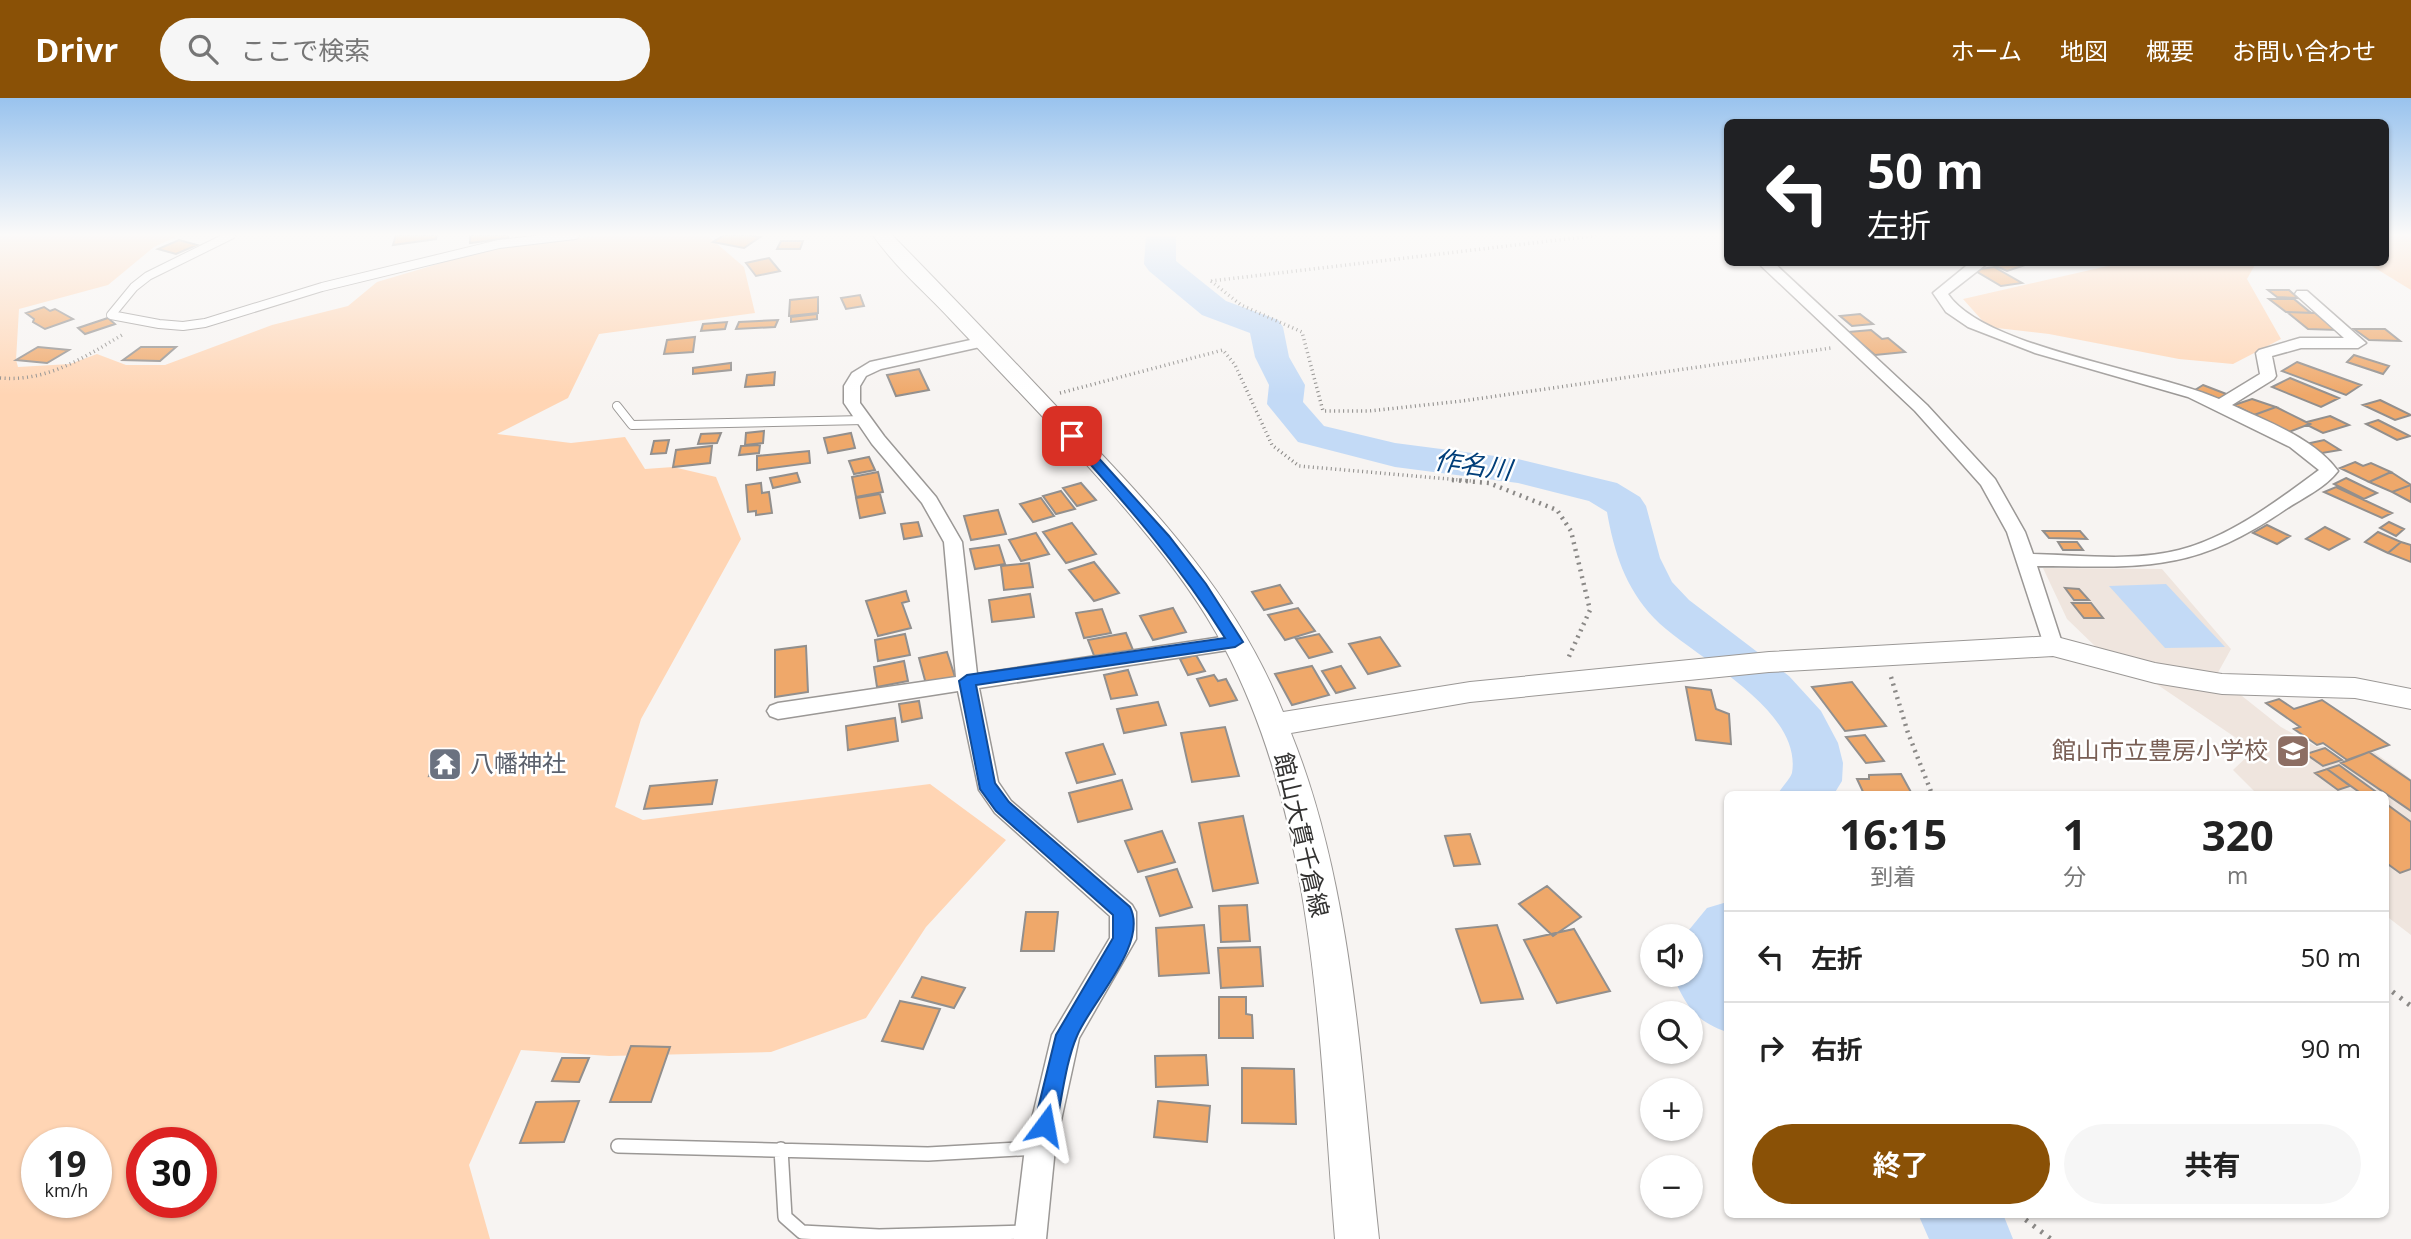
<!DOCTYPE html>
<html lang="ja">
<meta charset="utf-8">
<style>
:root{--surface:#fff;--page:#f6f6f6;--text:#222;--muted:#767676;--line:#e0e0e0;--accent:#8a5106}
body{margin:0;font-family:"Open Sans","Noto Sans JP",sans-serif;background:var(--page);color:var(--text);height:100vh;display:flex;flex-direction:column;font-size:26px;white-space:nowrap}
*{box-sizing:border-box;margin:0}
p{font-size:23px;color:var(--muted)}
.icon{flex:none;width:38px;height:38px;fill:none;stroke:currentColor;stroke-width:2;stroke-linecap:round;stroke-linejoin:round}
.map{position:relative;flex:1;overflow:hidden}
.details{position:absolute;left:1724px;top:693px;width:665px;height:427px;display:flex;flex-direction:column;background:var(--surface);border-radius:10px;box-shadow:0 2px 5px #0004}
.details>*{flex:none}
.top-card{position:absolute;left:1724px;top:21px;width:665px;height:147px;border-radius:10px;box-shadow:0 2px 5px #0004;background:#202124;color:#fff;overflow:hidden}
.tools{position:absolute;left:1640px;top:826px;display:grid;gap:14px}
.tools a{display:grid;place-items:center;width:63px;height:63px;border-radius:50%;background:var(--surface);box-shadow:0 2px 5px #0004;font-size:35px}
.speed{position:absolute;left:21px;top:1029px;display:flex;gap:14px;font-size:35px;font-weight:700;text-align:center}
.speed>*{display:grid;place-content:center;width:91px;height:91px;border-radius:50%;background:var(--surface);box-shadow:0 2px 5px #0004;line-height:1}
.speed small{font-size:18px;font-weight:400}
.speed .limit{border:10px solid #d22;background:#fff;color:#111}
.pin{position:absolute;display:grid;place-items:center;width:60px;height:60px;color:#fff;margin:-30px;border-radius:14px;box-shadow:0 4px 10px #0006}
.me{position:absolute;width:77px;margin:-38px;rotate:13deg;stroke-linejoin:round;filter:drop-shadow(0 0 5px #0008)}
.turn{display:flex;align-items:center;gap:24px;height:147px;padding:0 28px;font-size:32px}
.turn .icon{width:91px;height:91px;stroke-width:2.5}
.turn b{display:block;font-size:49px;line-height:60px}
.eta{display:flex;justify-content:space-evenly;align-items:center;height:119px;text-align:center}
.eta b{font-size:42px;font-weight:700;line-height:49px}
.cta{display:flex;gap:14px;margin-top:auto;padding:14px 28px}
.cta a{flex:1;height:80px;border-radius:42px;background:var(--accent);color:#fff;font-size:28px;font-weight:700;line-height:80px;text-align:center}
.cta a+a{background:var(--page);color:var(--text)}
ul{padding:0;list-style:none}
li{display:flex;align-items:center;gap:21px;height:91px;padding:0 28px;border-top:2px solid var(--line)}
li div{flex:1}
li b{display:block;font-size:26px}
li em{font-style:normal}
header{display:flex;align-items:center;gap:42px;box-sizing:border-box;height:98px;padding:0 35px;background:var(--accent);color:#fff}
header strong{font-size:33px}
nav{display:flex;gap:38px;margin-inline-start:auto;font-size:24px}
.search{width:490px;height:63px;background:var(--page);display:flex;align-items:center;gap:18px;box-sizing:border-box;padding:0 24px;border-radius:38px;color:var(--muted);font-size:26px}
.map>svg:first-child{display:block}
.built{fill:#efe5de}
.green{fill:#ffd5b4;fill-rule:evenodd}
.water{fill:#c3daf6}
.lines{fill:none;stroke-linecap:round;stroke-linejoin:round}
.river{fill:#c3daf6;fill-rule:evenodd}
.building{fill:#efa86a;stroke:#928f8d;stroke-width:2}
.lane-far1-casing{stroke:#9b9896;stroke-width:10}
.lane-casing{stroke:#9b9896;stroke-width:16}
.street-casing{stroke:#9b9896;stroke-width:3}
.secondary-casing{stroke:#9b9896;stroke-width:2}
.path-far2{stroke:#8b8987;stroke-width:3.5;stroke-dasharray:1 3.5;stroke-linecap:butt}
.path-far1{stroke:#8b8987;stroke-width:4.5;stroke-dasharray:2 5;stroke-linecap:butt}
.path{stroke:#8b8987;stroke-width:5;stroke-dasharray:2.5 7;stroke-linecap:butt}
.lane-far1{stroke:#fff;stroke-width:8}
.lane{stroke:#fff;stroke-width:13}
.street{fill:#fff;fill-rule:evenodd}
.secondary{fill:#fff;fill-rule:evenodd}
.route{fill:#1a73e8;stroke:#114b97;stroke-width:2}
.labels{text-anchor:middle;stroke-width:5;stroke-linejoin:round;paint-order:stroke}
.education-label{font-size:24px;fill:#785e54;stroke:#fff;text-anchor:end}
.worship-label{font-size:24px;fill:#5b616d;stroke:#fff;text-anchor:start}
.street-label{font-size:24px;fill:#323130;stroke:#fff}
.water-label{font-size:26px;font-style:italic;fill:#003e79;stroke:#fff}
</style>
<header>
<strong>Drivr</strong>
<div class="search"><svg class="icon" aria-label="search" viewBox="0 0 24 24"><circle cx="10" cy="10" r="6"/><path d="M15 15l6 6"/></svg>ここで検索</div>
<nav><a>ホーム</a><a>地図</a><a>概要</a><a>お問い合わせ</a></nav>
</header>
<div class="map">
<svg width="2411" height="1141" viewBox="0 0 2411 1141">
<rect width="100%" height="100%" fill="#f7f4f2"/>
<!-- built -->
<path class="built" d="M2043 470 2162 471 2231 551 2210 589 2237 594 2281 629 2317 649 2323 648 2345 663 2374 654 2411 681V837L2385 817V696H2257L2233 672 2254 652 2146 579 2126 560 2096 549 2067 521Z"/>
<!-- green -->
<path class="green" d="M0 137H180L154 149 108 187 19 211 16 262 18 269 70 266 97 256 126 267H165L272 227 348 208 377 184 505 146 615 137 708 138 744 169 755 215 599 236 568 300 497 336 571 345 625 339 645 371 673 369 716 379 741 441 641 621 615 709 643 722 930 686 1006 742 926 829 866 920 771 954 609 958 521 952 469 1067 490 1141H0ZM37 1045H96V1104H37ZM142 1045H201V1104H142Z
M2385 137H2411V192L2367 165 2385 164Z
M2121 165H2256L2247 181 2281 241 2233 266 2179 261 2049 236 1988 229 1963 201Z"/>
<!-- water -->
<path class="water" d="M2166 486 2225 549 2165 550 2109 488Z"/>
<g class="lines">
<!-- river -->
<path class="river" d="M1146 137H1176V163L1226 203 1278 222 1283 229 1289 259 1305 287 1303 304 1324 328 1395 345 1518 361 1617 385 1640 399 1646 408 1660 460 1672 484 1689 502 1789 578 1821 613 1838 645 1843 665 1842 683 1834 696H1778C1781 690 1790 681 1792 675 1803 609 1690 558 1654 520 1625 489 1614 454 1607 414L1589 403 1518 385 1395 369 1298 344 1267 306 1269 287 1255 259 1250 235 1202 217 1149 173 1144 166Z
M1727 804V934C1693 922 1687 908 1672 877H1690V838H1684L1707 810Z
M1918 1116H2003L2013 1141H1929Z"/>
</g>
<!-- building -->
<path class="building" d="M396 137H437L436 141 393 147Z
M470 137H508V140L470 145Z
M724 137H747L760 139 744 150 713 144Z
M179 142 197 147 176 156 158 151Z
M781 143H803L800 151H777Z
M769 160 780 173 756 178 746 165Z
M1996 164H2019L2025 167 2007 173 1991 166Z
M1994 169 2022 185 2001 188 1974 172Z
M2268 192H2289L2298 200 2277 199Z
M860 197 864 208 846 211 841 200Z
M818 199V215L789 218 790 202Z
M2269 201H2294L2311 215 2286 214Z
M44 209 50 213 55 211 73 221 45 231 33 224 34 221 26 215Z
M2287 214 2315 215 2336 232 2308 231Z
M817 216V221L791 224V219Z
M1860 216 1873 226 1852 228 1840 218Z
M108 220 115 226 85 236 78 230Z
M778 222 775 229 736 231 739 224Z
M727 224 725 231 701 233 703 226Z
M2354 231H2385L2400 243 2369 242Z
M1871 232 1882 241 1888 240 1905 254 1875 257 1848 234Z
M695 239 693 254 664 256 667 242Z
M38 249 69 252 47 265 16 262Z
M141 249H176L160 263 123 262Z
M2354 257 2389 268 2383 276 2347 264Z
M2297 264 2361 287 2346 297 2282 273Z
M731 265V272L693 276V270Z
M919 271 929 292 896 298 887 277Z
M775 274 774 287 745 289 747 277Z
M2290 280 2339 300 2321 309 2272 289Z
M2203 287 2229 297 2221 302 2195 292Z
M2252 301 2276 309 2254 317 2234 307Z
M2380 302 2411 317 2395 322 2363 307Z
M2276 309 2310 326 2289 334 2254 317Z
M2330 318 2349 327 2323 335 2307 327 2310 326 2307 324Z
M2378 322 2410 338 2397 342 2366 326Z
M764 333 763 345 745 347 746 335Z
M721 335 717 345 698 346 701 336Z
M851 335 855 350 828 355 824 340Z
M669 342 666 355 651 356 654 343Z
M2324 342 2340 352 2322 355 2306 346Z
M760 347 759 355 739 357 741 348Z
M712 348 710 365 673 369 676 352Z
M809 353 810 365 757 372V358Z
M869 359 875 372 854 376 849 363Z
M2355 364 2363 368 2371 365 2391 374 2369 384 2340 370Z
M878 374 883 394 856 399 852 379Z
M2391 374 2411 387 2392 394 2369 384Z
M797 375 800 384 773 390 770 380Z
M2346 380 2377 395 2364 401 2334 386Z
M761 385 762 395 769 394 772 415 756 417V413L748 414 746 387Z
M1081 385 1096 402 1077 408 1063 390Z
M2411 387V404L2392 394Z
M2336 389 2392 415 2382 420 2324 394Z
M1061 393 1075 411 1056 416 1043 398Z
M880 396 885 415 860 420 856 400Z
M1041 400 1054 418 1033 424 1020 406Z
M998 412 1006 436 971 442 964 418Z
M918 424 922 438 904 441 901 426Z
M2389 424 2404 431 2396 438 2380 430Z
M1072 425 1096 456 1066 465 1043 434Z
M2267 427 2290 438 2277 446 2253 435Z
M2325 429 2349 441 2329 452 2306 441Z
M2043 433H2080L2087 441 2049 440Z
M2378 434 2401 444 2388 455 2365 444Z
M1036 435 1049 456 1021 463 1009 442Z
M2058 444H2077L2083 452H2063Z
M2401 444 2411 447V464L2388 455Z
M999 447 1005 466 975 471 970 451Z
M1094 464 1119 495 1094 503 1069 472Z
M1029 465 1033 489 1004 492 1001 468Z
M1280 487 1292 505 1264 512 1252 494Z
M2065 490 2079 491 2089 502H2074Z
M906 493 909 503 902 505 911 530 878 538 866 503Z
M1030 496 1034 519 992 524 989 502Z
M2072 505H2091L2103 520H2084Z
M1173 510 1186 534 1153 542 1140 518Z
M1298 510 1315 533 1285 542 1268 517Z
M1102 511 1111 535 1084 540 1076 515Z
M1126 535 1133 552 1095 560 1088 542Z
M905 536 910 557 878 563 875 542Z
M1319 536 1332 554 1309 560 1296 541Z
M1380 539 1400 568 1368 576 1349 546Z
M806 548 808 594 775 599V552Z
M947 554 955 579 926 586 919 560Z
M1196 557 1205 573 1188 577 1180 561Z
M904 563 908 583 877 589 874 569Z
M1312 568 1329 597 1292 607 1275 576Z
M1341 568 1355 590 1336 595 1322 573Z
M1128 572 1137 597 1111 601 1104 577Z
M1214 577 1218 583 1226 581 1237 602 1210 608 1197 581Z
M1852 584 1886 628 1845 633 1812 589Z
M1686 589 1711 592 1716 611 1729 616 1731 646 1696 642Z
M2279 601 2294 611 2322 602 2389 647 2347 662 2323 645 2317 647 2294 631 2300 629 2266 605Z
M919 603 922 620 902 624 899 606Z
M1158 604 1166 627 1124 635 1117 611Z
M895 620 898 643 848 652 846 628Z
M1225 629 1239 678 1192 684 1181 635Z
M1865 637 1884 663 1866 665 1846 639Z
M1103 646 1115 676 1077 685 1066 655Z
M2325 650 2342 662 2323 668 2306 656Z
M2369 654 2411 683V713L2341 665Z
M460 655 454 675 429 678 436 658Z
M2339 667 2379 696H2362L2327 671Z
M2327 671 2350 688 2338 692 2315 675Z
M1901 676 1912 696H1864L1857 681H1869V677Z
M717 682 712 706 644 711 650 688Z
M1122 682 1132 711 1078 724 1069 695Z
M2385 705 2411 724V771L2400 775 2385 764Z
M1243 718 1258 785 1213 793 1199 725Z
M1162 733 1175 764 1138 774 1125 743Z
M1470 736 1480 766 1454 768 1445 738Z
M1177 771 1192 809 1160 818 1146 779Z
M1547 788 1581 819 1553 838 1519 806Z
M1247 807 1250 843 1221 844 1219 808Z
M1026 814H1058L1054 853H1021Z
M1204 827 1209 875 1159 878 1156 830Z
M1497 827 1523 901 1481 905 1456 831Z
M1574 831 1610 893 1557 905 1524 842Z
M1260 849 1263 888 1221 890 1218 850Z
M922 879 965 890 954 910 912 899Z
M1219 899H1246V916L1252 917 1253 940H1219Z
M900 903 940 911 923 951 882 943Z
M631 948 670 949 651 1004H610Z
M1206 957 1208 987 1156 989 1155 958Z
M562 960H589L579 984 552 983Z
M1242 970 1294 971 1296 1026 1242 1025Z
M579 1003 564 1044 520 1045 536 1004Z
M1158 1003 1210 1008 1207 1044 1154 1039Z"/>
<g class="lines">
<!-- lane-far1 casing -->
<g class="lane-far1-casing">
<path id="lane-far1" d="M231 137 148 178 134 189 111 217 159 226 183 228 205 225 322 189 499 146 575 137
M617 308 632 327 864 322"/>
</g>
<!-- lane casing -->
<g class="lane-casing">
<path id="lane" d="M618 1048 928 1056 1037 1050
M781 1051 785 1119 802 1134 879 1138 1028 1134"/>
</g>
<!-- street casing -->
<g class="street-casing">
<path id="street" d="M1757 164H1773L1927 307 1995 381 2025 434 2033 456C2080 457 2132 464 2179 452 2230 439 2277 403 2319 372L2290 349 2188 299 2035 255 1968 229 1946 214 1933 195 1971 164H1989L1948 196C1984 250 2153 272 2219 301L2260 276 2256 255 2259 252 2300 240H2344L2295 196 2297 193H2307L2366 245 2358 250H2301L2272 258 2276 278 2274 281 2232 307C2268 324 2314 340 2338 373 2326 389 2303 400 2286 411 2193 475 2144 469 2037 468L2063 548 2060 553H2046L2007 434 1981 387 1915 313Z
M984 239 989 241 992 244 989 247 881 271 866 278 860 288V305L884 338 936 399 962 444 977 576 1235 537 1242 539 1245 544 1242 549 1235 551 979 590 998 684 1011 703 1132 807 1136 814V841L1079 940 1055 1050 1046 1141H1014L1025 1050 1052 937 1110 840V818L995 715 979 692 958 593 778 621 770 618 767 613 770 608 778 605 956 579 944 444 922 405 872 346 844 305V288L852 275 870 264Z"/>
</g>
<!-- secondary casing -->
<g class="secondary-casing">
<path id="secondary" d="M873 137H892C953 199 1013 262 1072 325 1156 413 1238 500 1283 614L1470 584 1769 554 2053 538 2155 565 2222 576 2355 580 2411 591V611L2355 600 2222 596 2155 585 2053 558 1769 574 1470 604 1291 635C1354 791 1361 975 1379 1141H1335C1319 946 1317 725 1224 549 1201 505 1170 464 1138 426 1079 355 1014 289 951 222 925 194 894 168 873 137Z"/>
</g>
<!-- path-far2 -->
<path class="path-far2" d="M1211 183 1241 207 1302 234 1323 313H1369L1462 303 1831 250
M1211 183 1600 137
M0 280C47 284 83 260 122 237
M1060 295 1223 252 1235 267 1272 347 1299 368 1472 383"/>
<!-- path-far1 -->
<path class="path-far1" d="M1452 382 1489 385 1557 412 1571 433 1590 512 1567 563
M1891 579 1908 635 1932 696"/>
<!-- path -->
<path class="path" d="M2385 888 2411 908
M2018 1116 2051 1141"/>
<!-- lane-far1 -->
<use href="#lane-far1" class="lane-far1"/>
<!-- lane -->
<use href="#lane" class="lane"/>
<!-- street -->
<use href="#street" class="street"/>
<!-- secondary -->
<use href="#secondary" class="secondary"/>
</g>
<!-- sky -->
<linearGradient id="sky" x2="0" y2="1"><stop stop-color="#99c3ee"/><stop offset="0.46" stop-color="#fbfaf9"/><stop offset="1" stop-color="#fbfaf9" stop-opacity="0"/></linearGradient>
<rect width="2411" height="297" fill="url(#sky)"/>
<!-- route -->
<path class="route" d="M1072 334 1076 335 1169 438 1206 486 1243 544 1235 549 976 587 995 685 1009 704 1130 809C1149 846 1091 904 1077 938 1066 963 1062 1000 1056 1027L1053 1034 1045 1037 1037 1034 1034 1027 1056 937 1113 840V817L996 713 980 691 959 583 967 577 1225 540C1179 466 1125 405 1067 340V335Z"/>
<!-- icons -->
<defs>
<g id="school-square" transform="scale(1.75)"><rect x="-9" y="-9" width="18" height="18" rx="4" fill="#8d6e63" stroke="#fff"/><path d="M0-5L7-2L0 1L-7-2ZM-4 1L0 2.5L4 1V4Q0 6-4 4Z" fill="#fff"/></g>
<g id="temple-square" transform="scale(1.75)"><rect x="-9" y="-9" width="18" height="18" rx="4" fill="#6b7280" stroke="#fff"/><path d="M0-6L5-2H3V0L6.5 2.5H4V6H1.5V3h-3V6H-4V2.5H-6.5L-3 0V-2H-5Z" fill="#fff"/></g>
</defs>
<g fill-rule="evenodd">
<use href="#school-square" x="2293" y="653"/>
<use href="#temple-square" x="445" y="666"/>
</g>
<g class="labels">
<!-- education labels -->
<g class="education-label">
<text x="2268" y="661">館山市立豊房小学校</text>
</g>
<!-- worship labels -->
<g class="worship-label">
<text x="470" y="674">八幡神社</text>
</g>
<!-- street labels -->
<g class="street-label">
<text transform="translate(1301 737) rotate(77)" y="8">館山大貫千倉線</text>
</g>
<!-- water labels -->
<g class="water-label">
<text transform="translate(1473 367) rotate(8)" y="9">作名川</text>
</g>
</g>
</svg>
<div class="tools">
<a><svg class="icon" aria-label="sound" viewBox="0 0 24 24"><path d="M4 9h4l5-4v14l-5-4H4zM17 9q2 3 0 6"/></svg></a>
<a><svg class="icon" aria-label="search" viewBox="0 0 24 24"><circle cx="10" cy="10" r="6"/><path d="M15 15l6 6"/></svg></a>
<a>+</a>
<a>−</a>
</div>
<div class="speed"><div>19<small>km/h</small></div><div class="limit">30</div></div>
<div class="pin" style="left:1072px;top:338px;background:#d93025"><svg class="icon" aria-label="arrive" viewBox="0 0 24 24"><path d="M6 21V4h12l-3 4 3 4H6"/></svg></div>
<svg class="me" style="left:1045px;top:1027px" viewBox="-20 -20 40 40"><path d="M0-17L14 15 0 8-14 15z" fill="#1a73e8" stroke="#fff" stroke-width="4"/></svg>
<div class="top-card">
<div class="turn"><svg class="icon" aria-label="left" viewBox="0 0 24 24"><path d="M17 20v-9H6M10 6l-5 5 5 5"/></svg><div><b>50 m</b>左折</div></div>
</div>
<section class="details">
<div class="eta">
<div><b>16:15</b><p>到着</p></div>
<div><b>1</b><p>分</p></div>
<div><b>320</b><p>m</p></div>
</div>
<ul>
<li><svg class="icon" aria-label="left" viewBox="0 0 24 24"><path d="M17 20v-9H6M10 6l-5 5 5 5"/></svg><div><b>左折</b></div><em>50 m</em></li>
<li><svg class="icon" aria-label="right" viewBox="0 0 24 24"><path d="M7 20v-9h11M14 6l5 5-5 5"/></svg><div><b>右折</b></div><em>90 m</em></li>
</ul>
<div class="cta"><a>終了</a><a>共有</a></div>
</section>
</div>
